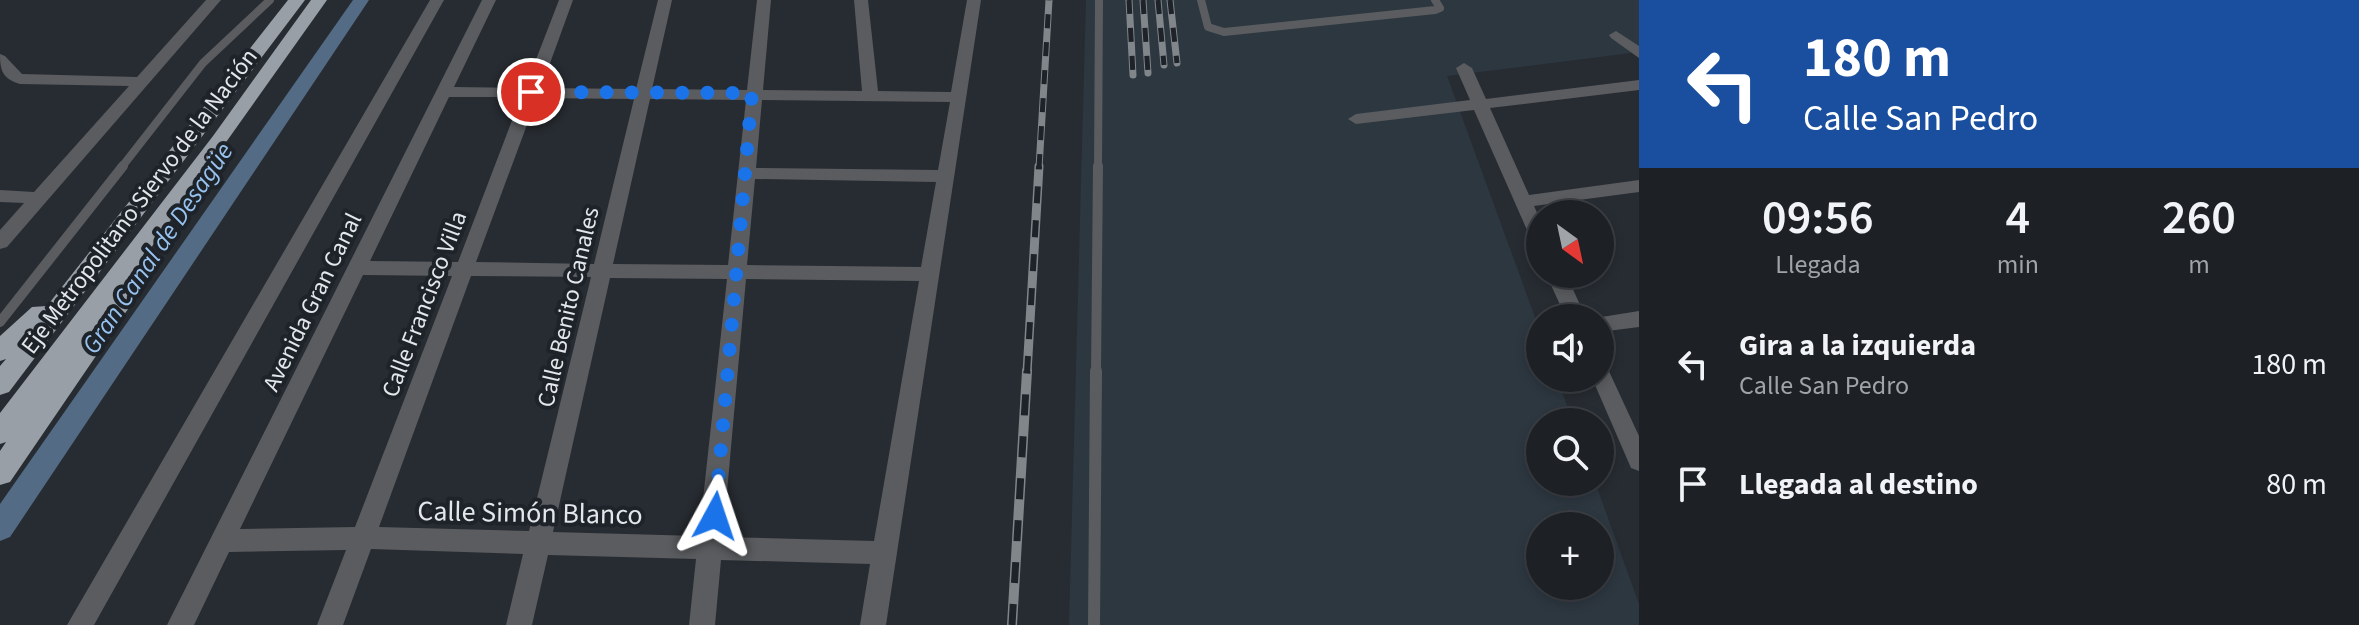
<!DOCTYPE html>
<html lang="es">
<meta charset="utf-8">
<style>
:root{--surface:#1d2126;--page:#25292e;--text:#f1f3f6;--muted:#a0a3a7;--line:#3b3e43}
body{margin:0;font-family:"Source Sans 3",sans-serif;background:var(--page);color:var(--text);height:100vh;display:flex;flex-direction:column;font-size:30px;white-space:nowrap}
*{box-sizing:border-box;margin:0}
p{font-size:26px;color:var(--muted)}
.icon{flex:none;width:44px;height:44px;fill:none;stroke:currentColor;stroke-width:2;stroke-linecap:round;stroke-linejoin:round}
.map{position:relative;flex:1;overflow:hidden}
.side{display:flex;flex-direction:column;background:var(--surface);width:720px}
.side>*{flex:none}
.top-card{background:#1a4fa0;color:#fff;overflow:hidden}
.needle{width:52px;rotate:147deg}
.fabs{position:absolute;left:1526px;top:200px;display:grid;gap:16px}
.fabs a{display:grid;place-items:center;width:88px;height:88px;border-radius:50%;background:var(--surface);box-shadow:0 4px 12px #0003,0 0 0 2px var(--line);font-size:40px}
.pin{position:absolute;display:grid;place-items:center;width:68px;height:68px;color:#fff;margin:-34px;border:4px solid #fff;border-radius:50%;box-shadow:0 2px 8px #0007}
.me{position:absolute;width:88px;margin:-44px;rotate:5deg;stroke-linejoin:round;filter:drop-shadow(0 0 6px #0008)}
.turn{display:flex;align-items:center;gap:28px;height:168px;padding:0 32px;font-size:36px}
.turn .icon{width:104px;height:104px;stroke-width:2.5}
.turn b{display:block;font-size:56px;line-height:68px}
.eta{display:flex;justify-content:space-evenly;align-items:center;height:136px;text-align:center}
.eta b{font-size:48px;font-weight:600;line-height:56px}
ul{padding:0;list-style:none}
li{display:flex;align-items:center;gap:24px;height:120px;padding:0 32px}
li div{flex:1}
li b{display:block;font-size:30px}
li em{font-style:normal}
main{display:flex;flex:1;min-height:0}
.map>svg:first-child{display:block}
.built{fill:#2d3740;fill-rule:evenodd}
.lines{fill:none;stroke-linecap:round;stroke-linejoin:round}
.canal{fill:#536b84;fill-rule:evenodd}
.service-far2{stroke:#5a5c5f;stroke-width:8}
.service-far1{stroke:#5a5c5f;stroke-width:10}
.service{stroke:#5a5c5f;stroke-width:12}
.minor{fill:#5a5c5f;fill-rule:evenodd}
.motorway{fill:#989fa6;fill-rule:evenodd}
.rail-far2-casing{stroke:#81868b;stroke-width:7}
.rail-far1-casing{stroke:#81868b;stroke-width:9}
.rail-casing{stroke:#81868b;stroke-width:10}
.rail-far2{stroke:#1d2328;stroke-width:5;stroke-dasharray:14;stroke-linecap:butt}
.rail-far1{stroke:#1d2328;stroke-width:6;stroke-dasharray:17;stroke-linecap:butt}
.rail{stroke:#1d2328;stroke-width:7;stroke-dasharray:21;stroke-linecap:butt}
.route{stroke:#1a73e8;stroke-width:14;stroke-dasharray:0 25.2}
.labels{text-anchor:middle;stroke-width:8;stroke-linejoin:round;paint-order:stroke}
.street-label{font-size:24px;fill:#e3e7eb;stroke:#1d2328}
.water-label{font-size:26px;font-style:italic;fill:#98c3f0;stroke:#1d2328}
.near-street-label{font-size:28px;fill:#e3e7eb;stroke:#1d2328}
</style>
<main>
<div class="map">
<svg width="1639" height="625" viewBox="0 0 1639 625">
<rect width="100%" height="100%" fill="#272c32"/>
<!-- built -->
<path class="built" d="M1086 0H1639V52L1447 76 1540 331V378H1557L1573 422H1540V482H1595L1639 604V625H1069ZM1540 526H1600V586H1540Z"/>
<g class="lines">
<!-- canal -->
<path class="canal" d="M353 0H369L10 537 0 541V504Z"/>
<!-- service-far2 -->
<path class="service-far2" d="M1201 0 1208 27 1224 32 1435 10 1440 8 1435 0
M121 168 203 63 270 0
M1098 168 1099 0"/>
<!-- service-far1 -->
<path class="service-far1" d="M0 322 123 166
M1096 373 1098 166"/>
<!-- service -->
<path class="service" d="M1094 625 1096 371"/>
<!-- minor -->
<path class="minor" d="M206 0H221L7 247 0 249V230L24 203 0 202V190L34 192 129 86 20 84C3 79 0 71 0 54L5 56 22 74 137 77Z
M430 0H444L94 625H67Z
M482 0H496L454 87 525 88 559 0H573L541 88 636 89 658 0H672L652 89 747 90 757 0H771L763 90 862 91 854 0H868L878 91 951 92 967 0H981L886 625H860L870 564 721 560 715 625H689L696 559 548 555 532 625H506L523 554 371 549 343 625H317L346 550 229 552 194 625H167ZM449 97H521L458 262 370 261ZM537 98 634 99 594 264 476 262ZM650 99 746 100 728 265 613 264ZM762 100 950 102 938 170 756 168ZM755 179 936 182 921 267 747 265ZM363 275 452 276 355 527 240 529ZM471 276 591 277 529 531 379 527ZM610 278 727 279 699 536 553 532ZM746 279 919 281 874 541 723 537Z
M1616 31 1639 46V58L1611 38 1609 35Z
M1464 63 1472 68 1486 99 1639 80V90L1490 108 1529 195 1639 180V192L1534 206 1540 219V246L1531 239 1474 110 1356 124 1348 119 1356 114 1470 100 1456 68Z
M1546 274H1566L1586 318H1566Z
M1639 311V327L1600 332V318H1595Z
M1600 365 1607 367 1639 436V471L1631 468 1592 378H1600Z"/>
<!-- motorway -->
<path class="motorway" d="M288 0H305L9 392 0 395V366L6 359 0 361V336L32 307 47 306Z
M311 0H327L143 259 150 266 128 309 10 482 0 485V451L6 442 0 444V413L213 136Z"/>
<!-- rail-far2 casing -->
<g class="rail-far2-casing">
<path id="rail-far2" d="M1129 0 1133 75
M1143 0 1148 73
M1158 0 1164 65
M1170 0 1177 63
M1039 168 1049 0"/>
</g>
<!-- rail-far1 casing -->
<g class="rail-far1-casing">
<path id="rail-far1" d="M1027 373 1039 166"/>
</g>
<!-- rail casing -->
<g class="rail-casing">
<path id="rail" d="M1012 625 1027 371"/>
</g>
<!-- rail-far2 -->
<use href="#rail-far2" class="rail-far2"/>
<!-- rail-far1 -->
<use href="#rail-far1" class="rail-far1"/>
<!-- rail -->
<use href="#rail" class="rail"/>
</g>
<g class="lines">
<!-- route -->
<path class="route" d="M531 92 752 93 715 516"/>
</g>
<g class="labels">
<!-- street labels -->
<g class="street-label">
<text transform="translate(139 201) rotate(-53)" y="8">Eje Metropolitano Siervo de la Nación</text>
<text transform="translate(312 302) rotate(-64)" y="8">Avenida Gran Canal</text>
<text transform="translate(424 304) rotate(-69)" y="8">Calle Francisco Villa</text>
<text transform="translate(568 307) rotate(-77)" y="8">Calle Benito Canales</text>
</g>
<!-- water labels -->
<g class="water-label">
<text transform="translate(157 248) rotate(-56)" y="9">Gran Canal de Desagüe</text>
</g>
<!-- near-street labels -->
<g class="near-street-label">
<text transform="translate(530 512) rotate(1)" y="10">Calle Simón Blanco</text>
</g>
</g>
</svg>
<div class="fabs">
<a><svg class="needle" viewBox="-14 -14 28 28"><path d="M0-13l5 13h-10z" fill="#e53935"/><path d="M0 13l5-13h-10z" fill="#a0a3a7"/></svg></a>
<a><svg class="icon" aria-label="sound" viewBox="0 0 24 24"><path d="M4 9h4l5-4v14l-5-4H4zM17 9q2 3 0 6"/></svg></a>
<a><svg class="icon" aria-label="search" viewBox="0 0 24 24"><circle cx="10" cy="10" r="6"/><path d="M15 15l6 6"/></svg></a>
<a>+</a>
</div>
<div class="pin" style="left:531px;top:92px;background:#d93025"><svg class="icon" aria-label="arrive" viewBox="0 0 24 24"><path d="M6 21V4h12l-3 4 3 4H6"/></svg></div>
<svg class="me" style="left:715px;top:516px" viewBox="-20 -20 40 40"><path d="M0-17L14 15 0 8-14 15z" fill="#1a73e8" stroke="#fff" stroke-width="4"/></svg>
</div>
<section class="side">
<div class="top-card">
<div class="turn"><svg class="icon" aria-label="left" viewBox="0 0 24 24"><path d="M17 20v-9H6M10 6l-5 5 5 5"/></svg><div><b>180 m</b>Calle San Pedro</div></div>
</div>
<div class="eta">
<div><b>09:56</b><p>Llegada</p></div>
<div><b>4</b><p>min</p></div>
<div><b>260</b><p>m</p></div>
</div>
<ul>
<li><svg class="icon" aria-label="left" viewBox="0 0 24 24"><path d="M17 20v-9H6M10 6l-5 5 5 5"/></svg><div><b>Gira a la izquierda</b><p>Calle San Pedro</p></div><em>180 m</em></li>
<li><svg class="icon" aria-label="arrive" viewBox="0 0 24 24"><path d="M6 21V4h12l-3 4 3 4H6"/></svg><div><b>Llegada al destino</b></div><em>80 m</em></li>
</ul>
</section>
</main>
